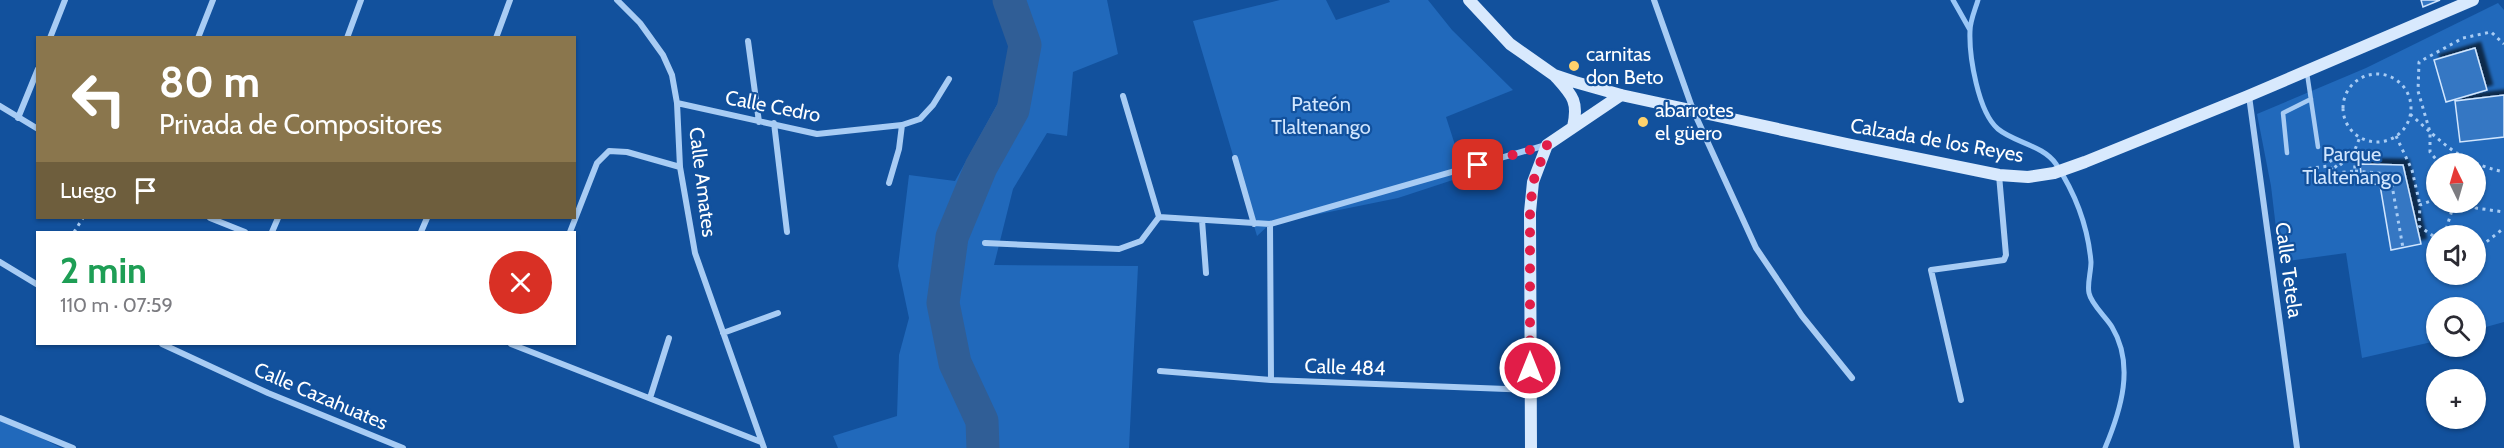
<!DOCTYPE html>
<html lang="es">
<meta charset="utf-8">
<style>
:root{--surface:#fff;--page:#f2f2f3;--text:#2b2b33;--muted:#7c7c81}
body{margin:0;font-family:Cabin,sans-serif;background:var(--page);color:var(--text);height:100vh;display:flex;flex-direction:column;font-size:22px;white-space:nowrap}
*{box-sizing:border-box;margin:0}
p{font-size:20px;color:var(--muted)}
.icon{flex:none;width:33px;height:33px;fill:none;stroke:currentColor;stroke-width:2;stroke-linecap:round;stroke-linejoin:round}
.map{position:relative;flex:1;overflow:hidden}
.drawer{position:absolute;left:36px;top:231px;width:540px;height:114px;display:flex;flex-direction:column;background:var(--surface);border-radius:0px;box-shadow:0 2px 4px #0004}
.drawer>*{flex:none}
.top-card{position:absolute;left:36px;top:36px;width:540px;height:183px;border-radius:0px;box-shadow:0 2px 4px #0004;background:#8a764d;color:#fff;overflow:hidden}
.needle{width:39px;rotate:355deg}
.buttons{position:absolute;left:2426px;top:153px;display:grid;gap:12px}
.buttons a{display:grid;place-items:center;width:60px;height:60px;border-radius:50%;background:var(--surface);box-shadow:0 2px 4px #0004;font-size:30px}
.pin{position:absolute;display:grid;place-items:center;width:51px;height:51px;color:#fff;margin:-26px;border-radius:12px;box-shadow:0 3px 9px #0006}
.me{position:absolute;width:66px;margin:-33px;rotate:0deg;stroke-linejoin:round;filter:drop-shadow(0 0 4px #0008)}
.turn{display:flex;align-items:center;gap:21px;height:126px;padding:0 24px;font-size:27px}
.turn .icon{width:78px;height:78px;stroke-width:2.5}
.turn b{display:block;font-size:42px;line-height:51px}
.then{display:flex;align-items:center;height:57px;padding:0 24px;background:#0003;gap:12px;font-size:22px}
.round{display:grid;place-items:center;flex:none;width:63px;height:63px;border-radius:32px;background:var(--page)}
.summary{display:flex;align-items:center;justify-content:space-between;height:102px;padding:0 24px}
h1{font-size:36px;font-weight:800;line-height:45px;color:#1e9e55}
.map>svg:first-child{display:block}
.green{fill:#2169bb;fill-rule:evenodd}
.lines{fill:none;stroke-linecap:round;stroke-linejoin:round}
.stream{stroke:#9ac7f7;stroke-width:5}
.river{stroke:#305e96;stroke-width:33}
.building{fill:#3677c3;stroke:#d1e6fe;stroke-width:1.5;filter:url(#shadow)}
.path{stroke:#a8ccf4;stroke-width:3;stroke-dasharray:3 4.5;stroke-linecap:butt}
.lane{stroke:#a8ccf4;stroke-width:4.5}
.street{stroke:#a8ccf4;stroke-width:6}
.secondary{stroke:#d8e9fd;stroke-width:12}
.route{stroke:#e11d48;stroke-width:10;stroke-dasharray:0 18}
.poi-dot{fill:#ffd26c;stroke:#12519d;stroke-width:2}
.labels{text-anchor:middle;stroke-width:4.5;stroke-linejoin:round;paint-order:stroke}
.poi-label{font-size:20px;fill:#fff;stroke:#12519d;text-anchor:start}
.park-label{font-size:20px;fill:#d1e6fe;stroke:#12519d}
.street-label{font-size:20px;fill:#fff;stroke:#12519d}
</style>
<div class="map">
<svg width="2504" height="448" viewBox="0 0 2504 448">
<defs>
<filter id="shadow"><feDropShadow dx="5.5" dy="-5.5" stdDeviation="1.5" flood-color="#0009"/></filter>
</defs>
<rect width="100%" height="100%" fill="#12519d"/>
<!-- green -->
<path class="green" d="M997 0H1107L1118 54 1073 72 1067 136 1047 133 1013 189 994 265 1138 266 1129 448H838L833 436 897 416 899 355 909 318 898 266 909 175 955 181 1009 83 1011 49Z
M1280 0H1326L1336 20 1390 2 1389 0H1428L1452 30 1513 90 1446 117 1465 176 1398 198 1270 224 1257 236 1193 21Z
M2498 3 2504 10V322L2475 330V308H2436V341L2362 358 2346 253 2280 262 2271 186 2257 114 2366 68ZM2436 164H2475V202H2436ZM2436 236H2475V274H2436Z
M0 417 61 448H0Z"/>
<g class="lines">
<!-- stream -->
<path class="stream" d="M1953 0 1970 30
M1978 0C1975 10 1970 21 1970 31 1969 56 1978 112 1998 129 2015 143 2043 145 2056 164 2075 193 2088 227 2091 262 2091 272 2087 284 2089 293 2091 304 2106 317 2112 327 2135 365 2121 410 2105 448"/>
<!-- river -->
<path class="river" d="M983 448 982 421 955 363 943 303 952 237 981 167 1013 110 1025 45 1009 0"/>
</g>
<!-- building -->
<path class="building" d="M2421 0H2440L2423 7Z
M2475 48 2487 90 2446 102 2434 60Z
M2504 95V137L2460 142 2455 101Z
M2360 164 2403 165 2421 244 2391 250 2380 185 2362 182Z"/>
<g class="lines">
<!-- path -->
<path class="path" d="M2343 108a34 34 0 1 1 68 0a34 34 0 1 1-68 0Z
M2410 114C2443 143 2459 162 2504 172
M2396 136 2412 170 2420 205
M2325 154 2337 168 2354 152 2360 137
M2440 164 2430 152V132L2418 91 2419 62 2463 38 2491 32 2504 44
M2355 171 2390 174 2403 248
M2304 172V169L2329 166 2335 173 2355 171 2354 152
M2436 199 2420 205 2419 226 2436 238
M2450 202 2453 207 2458 202
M2470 202 2476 208 2504 212
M74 232 83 218
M2444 236 2453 207
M2475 251 2504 228"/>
<!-- lane -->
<path class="lane" d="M2307 73 2318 147
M2287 153 2283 113 2311 99"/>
<!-- street -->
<path class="street" d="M617 0 640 23 663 55 672 75 677 103 680 167 695 253 764 448
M1654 0 1693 110 1756 248 1802 316 1852 378
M50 38 65 0
M198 38 213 0
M347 38 361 0
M496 38 510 0
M748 41 759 122
M1123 96 1159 217
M2249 96 2297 448
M677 103 817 134 902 125 920 119 933 105 949 79
M0 106 38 129
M18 118 38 69
M774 123 787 232
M1235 158 1254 224
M889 183 899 149 902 125
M1159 217 1270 224 1546 145
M210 218 245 232
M1202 220 1206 273
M1270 224 1271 380
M272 232 278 218
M421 232 427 218
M570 232 597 163 609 151 627 152 680 167
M985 243 1119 249 1141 241 1159 217
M0 262 38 285
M723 333 778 313
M162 344 268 393 403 448
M511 344 761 442
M1160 371 1271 380 1530 390
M650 398 669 338
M1961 400 1931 270 2004 260 2006 255 1999 175
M0 418 73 448"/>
<!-- secondary -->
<path class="secondary" d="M1469 0 1510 44 1554 75 1575 82 1621 95 1847 144 1999 175 2028 177 2054 173 2085 162 2248 96 2473 0
M1555 76C1572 95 1579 101 1573 127
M1531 448 1530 212 1533 182 1547 145 1621 95"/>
</g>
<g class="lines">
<!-- route -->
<path class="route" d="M1478 165 1547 145 1533 182 1530 212V368"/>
</g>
<!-- markers -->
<g class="poi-dot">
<circle cx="1574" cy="66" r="6"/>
<circle cx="1643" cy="122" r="6"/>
</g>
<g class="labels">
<!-- poi labels -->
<g class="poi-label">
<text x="1586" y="61">carnitas<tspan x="1586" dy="23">don Beto</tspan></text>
<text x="1655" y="117">abarrotes<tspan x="1655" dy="23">el güero</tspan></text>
</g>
<!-- park labels -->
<g class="park-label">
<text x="1321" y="111">Pateón<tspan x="1321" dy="23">Tlaltenango</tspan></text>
<text x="2352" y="161">Parque<tspan x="2352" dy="23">Tlaltenango</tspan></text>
</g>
<!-- street labels -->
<g class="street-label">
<text transform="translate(773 106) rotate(11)" y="7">Calle Cedro</text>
<text transform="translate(1937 140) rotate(10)" y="7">Calzada de los Reyes</text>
<text transform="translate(703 182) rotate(83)" y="7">Calle Amates</text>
<text transform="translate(2289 270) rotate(82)" y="7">Calle Tetela</text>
<text transform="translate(1345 367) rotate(2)" y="7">Calle 484</text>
<text transform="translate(321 396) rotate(23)" y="7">Calle Cazahuates</text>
</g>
</g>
</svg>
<div class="buttons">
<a><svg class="needle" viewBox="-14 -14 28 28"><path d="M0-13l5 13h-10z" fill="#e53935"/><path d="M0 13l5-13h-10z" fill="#7c7c81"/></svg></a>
<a><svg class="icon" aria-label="sound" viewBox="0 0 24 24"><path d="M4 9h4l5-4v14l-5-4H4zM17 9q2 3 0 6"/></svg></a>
<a><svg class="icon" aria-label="search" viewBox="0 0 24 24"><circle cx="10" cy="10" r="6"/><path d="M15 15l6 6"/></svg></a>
<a>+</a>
</div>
<div class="pin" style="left:1478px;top:165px;background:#d93025"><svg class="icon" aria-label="arrive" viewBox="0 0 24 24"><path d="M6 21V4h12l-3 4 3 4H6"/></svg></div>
<svg class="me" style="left:1530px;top:368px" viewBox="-20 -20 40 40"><circle r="17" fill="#e11d48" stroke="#fff" stroke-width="3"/><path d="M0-11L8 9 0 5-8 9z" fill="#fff"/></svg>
<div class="top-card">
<div class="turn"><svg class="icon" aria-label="left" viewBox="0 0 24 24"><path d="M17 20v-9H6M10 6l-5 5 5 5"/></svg><div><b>80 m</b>Privada de Compositores</div></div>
<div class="then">Luego<svg class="icon" aria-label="arrive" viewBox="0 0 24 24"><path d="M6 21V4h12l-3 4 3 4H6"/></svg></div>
</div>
<section class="drawer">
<div class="summary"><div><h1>2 min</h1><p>110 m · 07:59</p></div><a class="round" style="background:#d93025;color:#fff"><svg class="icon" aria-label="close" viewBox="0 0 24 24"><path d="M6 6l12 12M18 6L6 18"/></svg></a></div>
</section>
</div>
